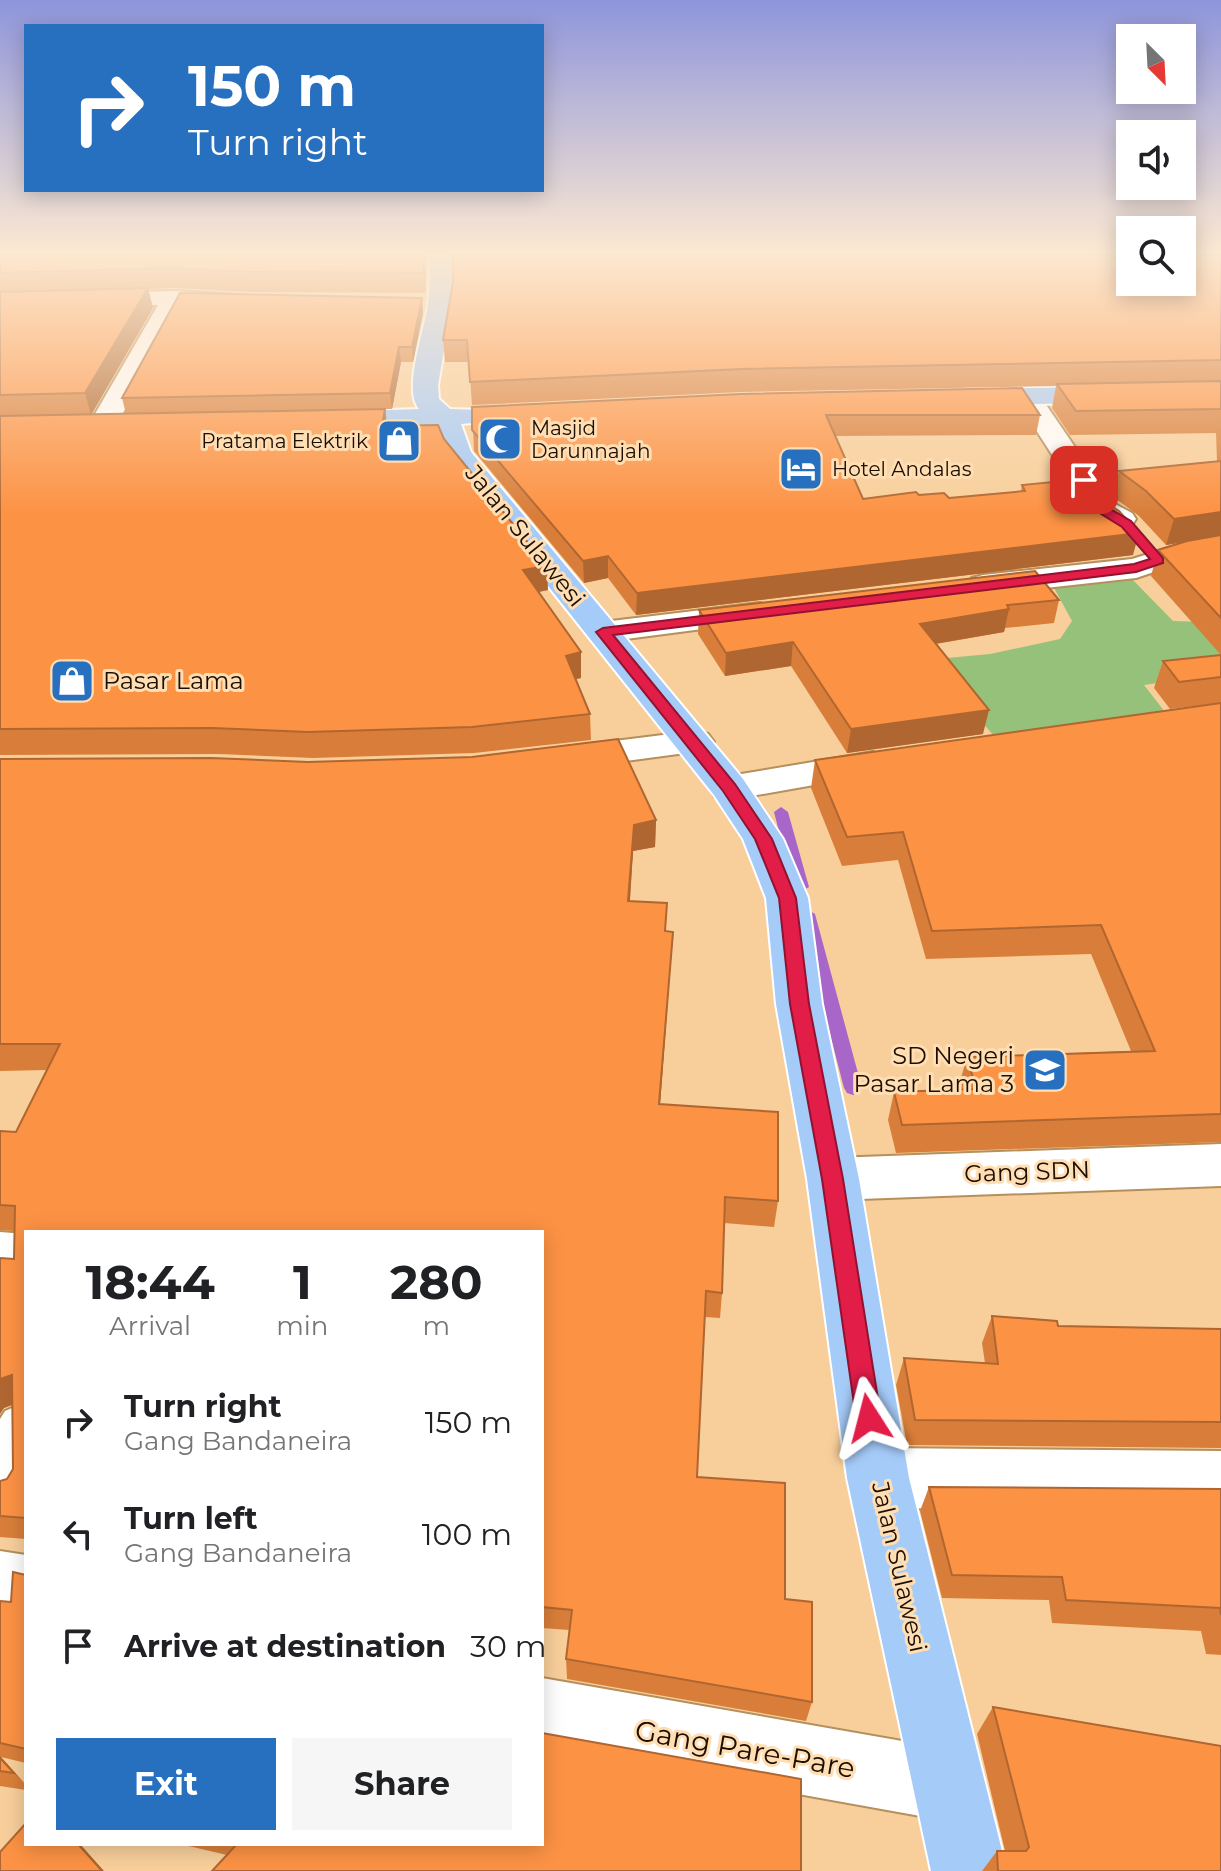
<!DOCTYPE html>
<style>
:root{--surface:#fff;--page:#f6f6f6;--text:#202124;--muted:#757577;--accent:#2770c0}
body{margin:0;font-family:Montserrat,sans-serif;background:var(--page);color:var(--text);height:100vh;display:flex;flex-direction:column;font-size:30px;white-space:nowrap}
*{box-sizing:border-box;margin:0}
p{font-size:26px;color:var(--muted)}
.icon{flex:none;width:44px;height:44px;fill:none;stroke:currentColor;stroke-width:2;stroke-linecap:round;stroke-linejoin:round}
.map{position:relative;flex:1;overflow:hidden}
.panel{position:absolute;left:24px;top:1230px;width:520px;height:616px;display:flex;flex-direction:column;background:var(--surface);border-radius:0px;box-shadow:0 4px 20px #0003}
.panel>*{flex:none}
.guide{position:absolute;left:24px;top:24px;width:520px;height:168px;border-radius:0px;box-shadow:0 4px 20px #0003;background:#2770c0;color:#fff;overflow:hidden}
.needle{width:52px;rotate:156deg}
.buttons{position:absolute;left:1116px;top:24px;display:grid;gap:16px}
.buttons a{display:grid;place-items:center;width:80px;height:80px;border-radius:0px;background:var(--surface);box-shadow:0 4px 20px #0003;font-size:40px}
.pin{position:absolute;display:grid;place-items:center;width:68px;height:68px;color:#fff;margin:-34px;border-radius:16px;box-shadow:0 4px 12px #0006}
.me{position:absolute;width:88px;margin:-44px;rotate:351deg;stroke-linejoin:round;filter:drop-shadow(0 0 6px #0008)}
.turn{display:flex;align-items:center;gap:28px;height:168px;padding:0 32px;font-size:36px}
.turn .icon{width:104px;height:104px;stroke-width:2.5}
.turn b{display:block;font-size:56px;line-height:68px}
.eta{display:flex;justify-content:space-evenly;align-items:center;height:136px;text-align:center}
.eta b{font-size:48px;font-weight:700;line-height:56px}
.cta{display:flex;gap:16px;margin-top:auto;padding:16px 32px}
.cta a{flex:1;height:92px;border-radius:0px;background:var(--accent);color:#fff;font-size:32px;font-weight:700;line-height:92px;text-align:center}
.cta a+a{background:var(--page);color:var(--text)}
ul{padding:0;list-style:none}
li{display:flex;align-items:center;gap:24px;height:112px;padding:0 32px}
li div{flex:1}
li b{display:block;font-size:30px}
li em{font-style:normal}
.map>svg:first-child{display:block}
.green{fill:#96c17a}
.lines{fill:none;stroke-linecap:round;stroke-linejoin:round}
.stream{fill:#a866c8;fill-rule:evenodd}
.minor-casing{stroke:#b58f5c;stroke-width:4}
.major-casing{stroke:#fff;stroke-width:4}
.minor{fill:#fff;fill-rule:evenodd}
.major{fill:#a5cbf9;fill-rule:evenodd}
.wall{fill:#d97e3a}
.shaded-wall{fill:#b06630}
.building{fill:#fc9244;stroke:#b06630;stroke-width:2}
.route{fill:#e11d48;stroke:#92132f;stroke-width:2}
.labels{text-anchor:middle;stroke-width:6;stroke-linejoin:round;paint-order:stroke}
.far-poi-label{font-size:20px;fill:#1c0e00;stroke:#ffdeb4;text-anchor:start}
.street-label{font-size:24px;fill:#1c0e00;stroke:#ffdeb4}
.poi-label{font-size:24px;fill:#1c0e00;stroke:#ffdeb4;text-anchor:start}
.near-street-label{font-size:28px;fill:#1c0e00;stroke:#ffdeb4}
</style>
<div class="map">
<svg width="1221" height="1871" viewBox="0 0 1221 1871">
<rect width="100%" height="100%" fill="#f8cf9b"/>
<!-- green -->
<path class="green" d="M1131 578 1173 621 1207 622 1221 654 1208 676 1144 685 1165 712 994 736 947 682 851 667 990 654 1060 639 1072 621 1053 586Z"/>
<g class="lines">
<!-- stream -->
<path class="stream" d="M781 807 788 812 809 887 801 892 793 887 774 812Z
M807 909 815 914 862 1088 859 1093 853 1095 847 1093 844 1088 799 914Z"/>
<!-- minor casing -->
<g class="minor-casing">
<path id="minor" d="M174 291 237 295 245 297 248 302 245 307 237 309 181 305 116 426 112 432H92L88 426 158 305 0 309V295Z
M1027 388 1036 390 1113 503 1132 513 1136 519 1132 525C1116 529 1106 523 1091 515L1014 396 1018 390Z
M1221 538V556L1178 564 1136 578 983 595 972 592 967 585 972 578 983 575 1132 559 1171 547Z
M760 603 772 606 777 613 772 620 603 642 591 639 586 632 591 625 603 622Z
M695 731 708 734 714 742 708 750 566 769 553 766 547 758 553 750 566 747Z
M873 752 887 756 892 764 887 772 729 800 715 797 709 788 715 779 729 776Z
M1221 1144V1186L833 1200 815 1194 807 1179 815 1164 833 1158Z
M0 1232 26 1234V1282L0 1280Z
M26 1402V1492L22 1499 0 1508V1419L5 1411Z
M878 1448 1221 1451V1511L878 1508 856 1499 847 1478 856 1457Z
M0 1551 26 1555V1621L0 1617Z
M542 1678 948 1749 974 1759 984 1785 974 1811 948 1821 542 1748Z"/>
</g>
<!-- major casing -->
<g class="major-casing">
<path id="major" d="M430 253H452V303L438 385 439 399 450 409 484 410 488 416 484 422 461 424 471 452 743 779 783 839 808 898 822 1004 859 1179 909 1478 1007 1871H931L847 1478 807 1179 776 1004 766 898 743 839 714 795 448 460 435 425 328 428 318 426 315 420 318 414 328 412 419 409C402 390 425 330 428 304 430 288 430 270 430 253Z
M1221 385V401L967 405 958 403 954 397 958 391 967 389Z"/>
</g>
<!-- minor -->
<use href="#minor" class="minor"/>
<!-- major -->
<use href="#major" class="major"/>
</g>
<!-- wall -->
<path class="wall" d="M0 253 425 255 426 272 425 293 251 292 174 288 148 289 153 308 91 415 126 414 122 398 423 313 413 362H401L392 409H385L387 426 444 439 548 590 538 592 581 652V678L576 679 590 714 591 740 474 753 313 758 218 754 0 755Z
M1221 253V655L1151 576 1158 550 1185 542 1166 545 1139 516 1112 496 1119 471 1217 461 1216 433 1070 435 1052 408 1056 386 740 392 472 405 469 362H445L443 340 453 282Z
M472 407 1040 415 1036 435 835 436 863 499 919 495 949 498 1021 491 1022 485 1133 555 636 615 608 578 584 583 474 451Z
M1059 600 1054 623 1005 628 1004 632 936 644 983 734 847 753 791 666 725 676 698 634 699 610Z
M1221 655V703L1170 709 1154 688 1163 661Z
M1221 703V1142L896 1153 888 1120 894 1092 960 1090 959 1085 967 1057 1131 1051 1091 954 926 959 898 860 842 866 811 788 815 760Z
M0 759 656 820 655 847 633 851 630 901 666 931 671 958 660 1104 778 1201 774 1227 724 1223 722 1293 720 1318 705 1317 697 1477 785 1599 812 1702 806 1721 567 1679 566 1659 569 1630 542 1628V1232H26V1539L0 1537V1481L7 1479 13 1469 12 1405 4 1408 14 1259V1231L0 1230V1131L16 1132 46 1070 0 1071Z
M992 1316 1058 1326 1221 1329V1448L907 1445 896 1385 904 1358 985 1363 982 1343Z
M929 1487 1221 1489V1655L1206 1654 1201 1631 1052 1623 1049 1600 942 1598 920 1511Z
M26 1575V1763L1 1757 26 1785V1790L0 1786V1601L11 1602Z
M993 1707 1221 1871H982L997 1851H1005L977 1734Z
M180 1844H542L227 1855Z"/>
<!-- shaded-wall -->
<path class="shaded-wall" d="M420 253H425V293L424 273Z
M148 288 153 308 91 415 85 393Z
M422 298 423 313 413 362 412 347Z
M399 347 401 362 392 409 390 393Z
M385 409 388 431 382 426Z
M1221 512V536L1166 545 1174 519Z
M1139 533 1133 555 636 615 637 593Z
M608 556V578L584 583 583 561Z
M547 566 548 590 524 595 523 570Z
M1009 609 1004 632 916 647 920 624Z
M793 642 791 666 725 676 726 653Z
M581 652V678L567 681 566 656Z
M989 710 983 734 847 753 851 729Z
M656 820 655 847 633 851 628 928V901L634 825Z
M673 932 671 958 658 1131 659 1104Z
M12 1375 26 1399 4 1408 0 1414V1379Z
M0 1756 26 1785 0 1758Z
M78 1844H80L104 1871H102Z"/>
<!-- building -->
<path class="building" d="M0 253H424V273L248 272 170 268 0 273Z
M453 253H1130V282H1182V253H1221V360L741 369 470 382 467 340H443L453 282Z
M148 288 85 393 0 395V292Z
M180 293 422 298 412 347H399L390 393 122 398Z
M1221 381V409L1076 411 1057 384Z
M1022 388 1040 415H826L863 499 916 492 919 495 944 493 949 498 1025 491 1022 485 1083 479 1094 495 1119 511 1139 533 637 593 608 556 583 561 472 430V407L741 394Z
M385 409 382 426 438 425 444 439 547 566 523 570 581 652 566 656 590 714 472 727 308 732 212 728 0 729V416Z
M1221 461V512L1174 519 1146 491 1119 471Z
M1221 535V618L1158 550 1187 541Z
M1035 571 1059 600 1007 605 1009 609 920 624 989 710 851 729 793 642 726 653 699 610Z
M1221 655V677L1179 682 1163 661Z
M1221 703V1114L902 1125 894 1092 976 1089 967 1057 1155 1051 1101 925 932 931 903 832 847 837 815 760Z
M618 739 656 820 634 825 628 901 667 903 665 931 673 932 659 1104 778 1112V1201L725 1197 722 1293 706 1291 697 1477 785 1483V1599L812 1602V1702L566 1659 572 1610 542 1607V1232H26V1518L0 1516V1481L7 1479 13 1469 12 1375 0 1379V1258L14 1259 15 1206 0 1205V1131L16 1132 60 1044H0V759L211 758 308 762 472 757Z
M992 1316 1057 1321 1058 1326 1221 1329V1422L915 1420 904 1358 998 1364Z
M929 1487 1221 1489V1615L1220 1608 1066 1600 1062 1577 952 1575Z
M13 1572 26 1575V1749L0 1743V1601L11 1602Z
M993 1707 1221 1746V1871H998L997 1851H1026L1029 1847Z
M542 1733 801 1779V1871H212L237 1844H542Z
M0 1758 14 1773 0 1771Z
M26 1823V1844H78L102 1871H0V1852Z"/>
<!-- sky -->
<linearGradient id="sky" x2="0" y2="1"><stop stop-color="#8e95db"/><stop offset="0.49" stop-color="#fce9d2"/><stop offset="1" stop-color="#fce9d2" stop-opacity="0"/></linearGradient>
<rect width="1221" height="515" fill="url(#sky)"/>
<!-- route -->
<path class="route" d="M1084 477 1088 478 1107 507 1131 521 1163 558V563L1136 572 613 635 735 784 772 839 796 898 809 1004 843 1179 881 1418 878 1426 869 1430 860 1426 856 1418 822 1179 790 1004 779 898 755 839 723 791 596 632 603 628 1134 564 1150 559 1122 527 1098 512 1078 480Z"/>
<!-- icons -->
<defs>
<g id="mosque-square" transform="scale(2.3)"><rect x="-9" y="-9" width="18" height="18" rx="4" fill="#2770c0" stroke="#ffdeb4"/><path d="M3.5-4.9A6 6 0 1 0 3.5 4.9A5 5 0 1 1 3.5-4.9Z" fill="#fff"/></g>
<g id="shop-square" transform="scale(2.3)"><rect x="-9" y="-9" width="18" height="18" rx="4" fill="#2770c0" stroke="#ffdeb4"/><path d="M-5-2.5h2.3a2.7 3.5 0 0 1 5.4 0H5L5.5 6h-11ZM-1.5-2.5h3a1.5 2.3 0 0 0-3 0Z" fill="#fff"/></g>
<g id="hotel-square" transform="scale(2.3)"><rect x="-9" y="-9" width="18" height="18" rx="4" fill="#2770c0" stroke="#ffdeb4"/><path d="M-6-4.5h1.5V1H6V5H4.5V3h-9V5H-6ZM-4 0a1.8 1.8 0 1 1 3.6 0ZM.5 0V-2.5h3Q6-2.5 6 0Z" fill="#fff"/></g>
<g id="school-square" transform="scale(2.3)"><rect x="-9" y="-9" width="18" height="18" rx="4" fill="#2770c0" stroke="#ffdeb4"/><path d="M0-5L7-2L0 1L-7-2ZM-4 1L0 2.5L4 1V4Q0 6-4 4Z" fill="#fff"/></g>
</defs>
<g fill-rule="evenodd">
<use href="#mosque-square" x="500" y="439"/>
<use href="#shop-square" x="399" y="441"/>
<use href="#hotel-square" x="801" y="469"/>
<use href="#shop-square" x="72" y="681"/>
<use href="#school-square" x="1045" y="1070"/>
</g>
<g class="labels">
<!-- far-poi labels -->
<g class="far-poi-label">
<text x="531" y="435">Masjid<tspan x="531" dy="23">Darunnajah</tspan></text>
<text x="368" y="448" text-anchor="end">Pratama Elektrik</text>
<text x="832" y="476">Hotel Andalas</text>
</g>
<!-- street labels -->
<g class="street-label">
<text transform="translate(525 536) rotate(51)" y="8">Jalan Sulawesi</text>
<text transform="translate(1027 1172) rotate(-2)" y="8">Gang SDN</text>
<text transform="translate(899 1567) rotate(77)" y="8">Jalan Sulawesi</text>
</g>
<!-- poi labels -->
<g class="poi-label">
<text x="103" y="689">Pasar Lama</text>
<text x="1014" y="1064" text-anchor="end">SD Negeri<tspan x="1014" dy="28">Pasar Lama 3</tspan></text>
</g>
<!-- near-street labels -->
<g class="near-street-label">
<text transform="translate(745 1749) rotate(10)" y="10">Gang Pare-Pare</text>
</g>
</g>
</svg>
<div class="buttons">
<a><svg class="needle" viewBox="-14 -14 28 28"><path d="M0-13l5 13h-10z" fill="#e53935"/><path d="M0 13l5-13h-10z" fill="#757577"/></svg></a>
<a><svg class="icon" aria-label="sound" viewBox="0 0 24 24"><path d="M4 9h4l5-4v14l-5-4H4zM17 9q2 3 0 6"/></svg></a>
<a><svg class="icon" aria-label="search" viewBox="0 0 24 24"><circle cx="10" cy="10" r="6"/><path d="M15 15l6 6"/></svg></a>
</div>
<div class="pin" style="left:1084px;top:480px;background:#d93025"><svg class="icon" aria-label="arrive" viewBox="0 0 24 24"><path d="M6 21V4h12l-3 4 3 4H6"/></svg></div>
<svg class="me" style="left:869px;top:1418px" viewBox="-20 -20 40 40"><path d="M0-17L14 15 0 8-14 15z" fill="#e11d48" stroke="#fff" stroke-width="4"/></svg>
<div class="guide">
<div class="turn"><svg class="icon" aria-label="right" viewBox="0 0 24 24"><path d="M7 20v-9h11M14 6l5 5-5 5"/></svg><div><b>150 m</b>Turn right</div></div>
</div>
<section class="panel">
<div class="eta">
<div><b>18:44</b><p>Arrival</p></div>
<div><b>1</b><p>min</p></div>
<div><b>280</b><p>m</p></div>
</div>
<ul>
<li><svg class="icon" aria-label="right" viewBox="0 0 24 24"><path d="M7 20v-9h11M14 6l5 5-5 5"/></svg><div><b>Turn right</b><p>Gang Bandaneira</p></div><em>150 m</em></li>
<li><svg class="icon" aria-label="left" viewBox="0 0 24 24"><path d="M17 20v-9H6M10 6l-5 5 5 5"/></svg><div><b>Turn left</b><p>Gang Bandaneira</p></div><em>100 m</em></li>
<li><svg class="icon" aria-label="arrive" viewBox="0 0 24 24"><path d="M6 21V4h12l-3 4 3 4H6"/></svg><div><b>Arrive at destination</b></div><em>30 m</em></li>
</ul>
<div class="cta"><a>Exit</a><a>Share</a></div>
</section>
</div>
